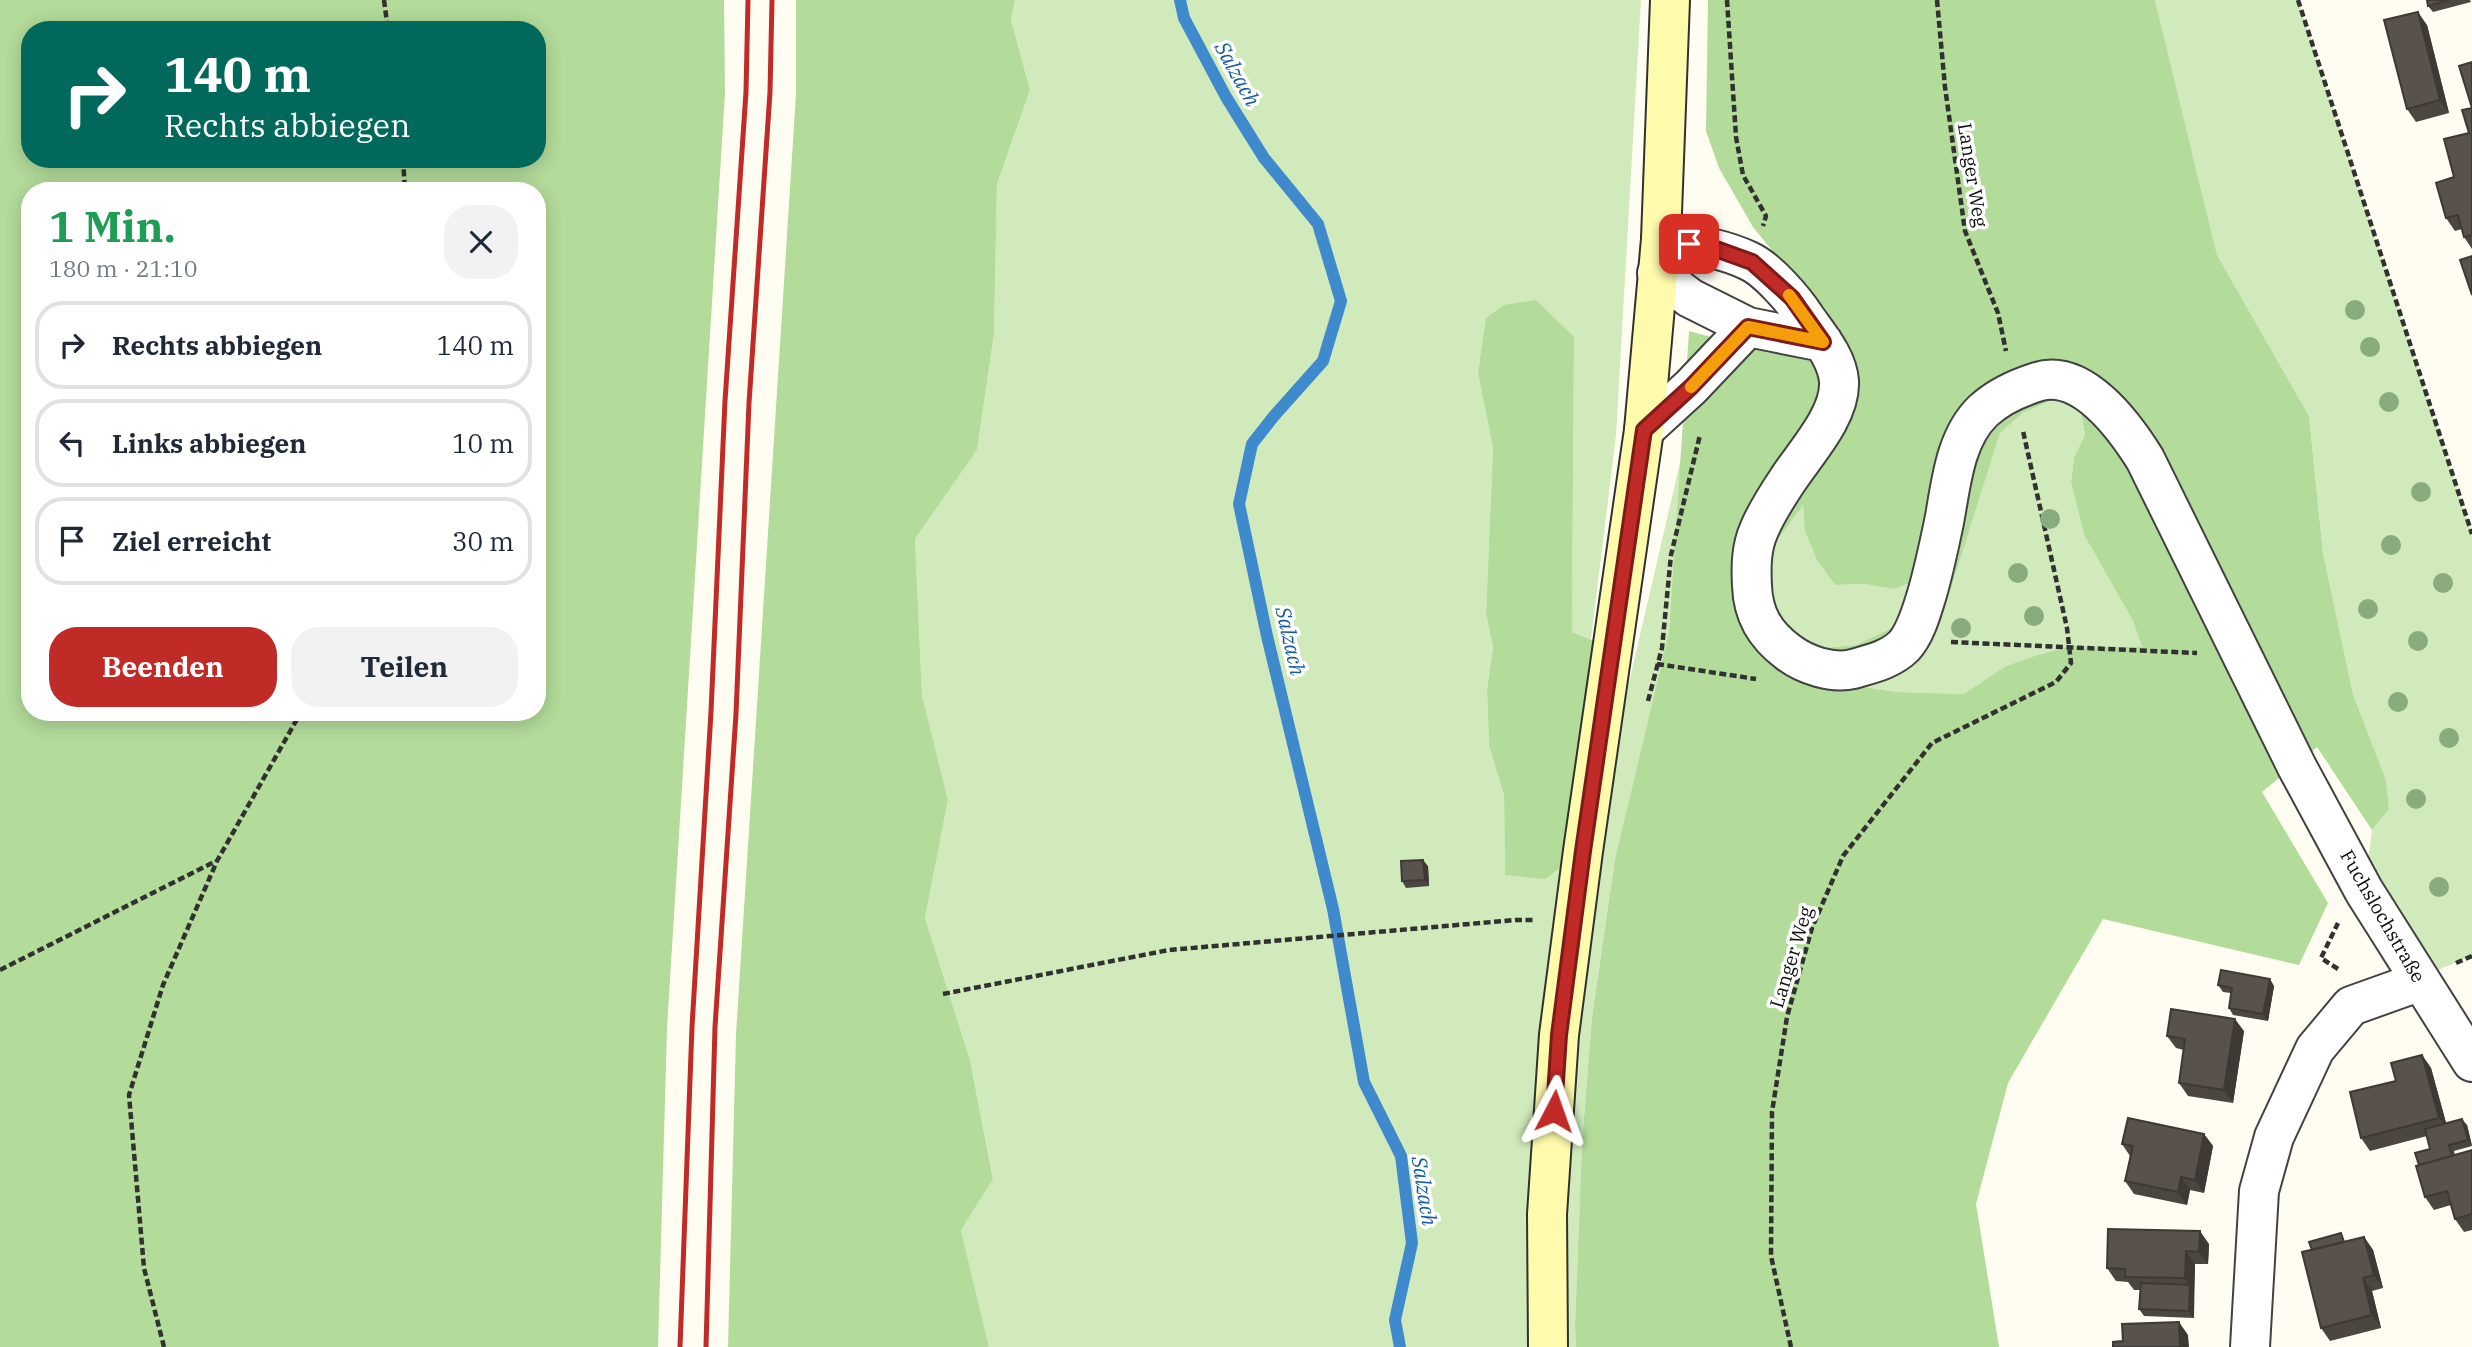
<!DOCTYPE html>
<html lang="de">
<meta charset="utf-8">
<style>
:root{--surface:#fff;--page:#f2f2f3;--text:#1f2937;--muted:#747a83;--line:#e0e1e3;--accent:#c02a27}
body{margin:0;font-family:"IBM Plex Serif",serif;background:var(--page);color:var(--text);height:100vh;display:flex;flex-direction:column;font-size:26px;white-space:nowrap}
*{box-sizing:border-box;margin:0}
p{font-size:23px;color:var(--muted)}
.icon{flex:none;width:38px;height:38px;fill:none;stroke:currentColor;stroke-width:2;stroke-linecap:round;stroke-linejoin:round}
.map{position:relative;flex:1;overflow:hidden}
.drawer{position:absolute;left:21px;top:182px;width:525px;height:539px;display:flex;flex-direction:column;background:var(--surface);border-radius:28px;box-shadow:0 4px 18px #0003}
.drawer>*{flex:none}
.banner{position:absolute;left:21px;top:21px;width:525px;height:147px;border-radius:28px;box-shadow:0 4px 18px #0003;background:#00695c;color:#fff;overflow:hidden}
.pin{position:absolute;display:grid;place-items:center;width:60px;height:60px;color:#fff;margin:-30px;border-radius:14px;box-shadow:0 4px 10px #0006}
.me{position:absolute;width:77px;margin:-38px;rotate:4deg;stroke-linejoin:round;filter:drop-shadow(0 0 5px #0008)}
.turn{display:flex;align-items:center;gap:24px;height:147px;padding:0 28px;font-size:32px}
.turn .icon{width:91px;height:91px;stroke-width:2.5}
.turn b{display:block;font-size:49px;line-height:60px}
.round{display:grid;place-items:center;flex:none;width:74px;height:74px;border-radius:28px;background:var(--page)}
.summary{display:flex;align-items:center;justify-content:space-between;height:119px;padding:0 28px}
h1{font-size:42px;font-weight:800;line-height:52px;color:#1e9e55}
.cta{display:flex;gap:14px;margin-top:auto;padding:14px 28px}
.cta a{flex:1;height:80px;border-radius:28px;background:var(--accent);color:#fff;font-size:28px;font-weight:800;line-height:80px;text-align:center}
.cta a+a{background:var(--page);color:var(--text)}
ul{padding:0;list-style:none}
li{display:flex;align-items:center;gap:21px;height:88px;margin:0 14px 10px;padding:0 14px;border:4px solid var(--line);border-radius:28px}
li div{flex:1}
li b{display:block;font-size:26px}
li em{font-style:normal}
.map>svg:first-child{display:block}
.green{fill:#d0eabb}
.forest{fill:#b3db9a;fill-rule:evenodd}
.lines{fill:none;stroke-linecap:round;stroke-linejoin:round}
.stream{stroke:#3e8acd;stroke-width:12}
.street-casing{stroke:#424242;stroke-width:42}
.secondary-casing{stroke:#313131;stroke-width:42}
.path{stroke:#313131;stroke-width:4.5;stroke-dasharray:7 3.5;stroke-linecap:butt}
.street{stroke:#fff;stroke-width:38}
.secondary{stroke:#fefbad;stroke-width:38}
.rail{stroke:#c02a27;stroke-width:5}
.tree{fill:#89ab7e}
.wall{fill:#4c4641}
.shaded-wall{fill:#3e3935}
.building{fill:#58514c;stroke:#3e3935;stroke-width:2}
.route-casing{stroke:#7d1b19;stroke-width:18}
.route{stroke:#c02a27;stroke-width:12}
.slow{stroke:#f59e0b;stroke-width:12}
.labels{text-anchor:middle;stroke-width:7;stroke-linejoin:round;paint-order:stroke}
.street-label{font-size:19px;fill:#0f0f0f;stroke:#fff}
.water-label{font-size:21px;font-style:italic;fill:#185ca2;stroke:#fff}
</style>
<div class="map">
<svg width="2472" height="1347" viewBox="0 0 2472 1347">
<rect width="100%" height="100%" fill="#fffdf2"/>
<!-- green -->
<path class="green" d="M1015 0H1641L1616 435 1591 639 1572 632 1574 337 1478 374 1493 448 1486 614 1493 647 1487 690 1489 746 1504 795 1505 875 1583 851 1576 911 1682 454 1669 632 1615 859 1592 1017 1582 1143 1575 1326 1576 1347H1562L1547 1214 1527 1213V1347H989L961 1230 993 1178 970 1060 925 918 948 800 922 695 915 539 977 450 994 334 997 184 1030 90 1011 18Z
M2155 0H2298L2472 534V956L2440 969 2421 981 2364 891 2372 830 2389 809 2386 780 2353 694 2323 553 2309 416 2217 255Z
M2054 399 2079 401 2085 435 2074 457 2071 482 2084 535 2133 621 2142 647 2072 646 2004 667 1964 694 1896 692 1858 686 1913 650 1948 594 2000 433 2023 413Z
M1803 504C1806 541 1813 556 1835 585L1865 584 1894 589 1913 582 1896 626 1856 645 1823 648 1798 641 1772 614 1764 558Z"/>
<!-- forest -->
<path class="forest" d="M0 0H724L725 93 667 1028 658 1347H0ZM30 30H537V159H30ZM30 191H537V712H30Z
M796 0H1015L1011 19 1030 90 997 184 994 334 977 450 915 539 922 695 948 800 925 918 970 1060 993 1179 961 1230 989 1347H728L736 1034 796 94Z
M1708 0H2155L2217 255 2309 416 2323 553 2353 694 2386 780 2389 809 2372 830 2317 747 2262 792 2328 903 2299 965 2103 919 2008 1083 1976 1204 1999 1347H1576L1575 1326 1582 1143 1592 1017 1615 859 1669 632 1689 331 1770 353 1800 285 1753 227 1719 168 1706 131ZM2054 399 2079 401 2085 435 2074 457 2071 482 2084 535 2133 621 2142 647 2072 646 2038 655 2004 667 1964 694 1896 692 1858 686 1913 650 1949 594 2000 433 2023 413ZM1803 505 1805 531 1817 560 1835 585 1865 584 1894 589 1913 582 1896 626 1856 645 1823 648 1798 641 1772 614 1764 558Z
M1536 300 1574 337 1572 632 1613 648 1583 851 1545 879 1505 875 1504 795 1489 746 1487 690 1493 647 1486 614 1493 448 1478 374 1486 318 1504 305Z"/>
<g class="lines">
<!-- stream -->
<path class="stream" d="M1180 0 1184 18 1226 97 1264 158 1318 224 1341 301 1323 361 1274 416 1252 444 1239 504 1267 636 1333 909 1364 1082 1401 1156 1412 1243 1395 1320 1400 1347"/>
<!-- street casing -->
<g class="street-casing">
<path id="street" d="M1661 239C1691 244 1722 248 1749 261 1767 269 1794 300 1805 317 1818 336 1837 357 1839 381 1841 416 1805 453 1787 481 1777 496 1766 513 1759 530 1751 548 1751 567 1752 586 1753 615 1765 635 1788 652 1805 665 1832 674 1853 669 1870 664 1890 660 1904 646 1916 633 1922 610 1927 594 1934 570 1939 546 1944 522 1951 486 1954 439 1983 411 1998 397 2018 388 2037 382 2082 367 2125 427 2145 459L2297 767 2364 891 2472 1062
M1657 273 1690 298 1748 327
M1644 430 1691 387 1748 327 1823 342
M2250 1347 2259 1191 2274 1137 2315 1049 2351 1006 2421 981"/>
</g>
<!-- secondary casing -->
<g class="secondary-casing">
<path id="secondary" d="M1548 1347 1547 1214 1559 1035 1583 851 1644 430 1661 239 1670 0"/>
</g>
<!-- path -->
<path class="path" d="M384 0 388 30
M1727 0 1736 137 1743 175 1766 216 1763 226
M1937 0 1945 87 1965 231 1998 313 2006 351
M2298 0 2472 534
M403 159 405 191
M1951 642 2197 653
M1657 664 1756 679
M1648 701 1662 648 1671 555 1700 435
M2456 963 2472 956
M2338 969 2321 958 2338 923
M0 970 216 861
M943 994 1169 950 1515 920H1535
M164 1347 144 1268 129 1095 163 985 217 861 301 712
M1791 1347 1771 1256 1772 1112 1787 1017 1812 928 1843 856 1932 743 2056 682 2071 663 2067 628 2023 431"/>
<!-- street -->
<use href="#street" class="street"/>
<!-- secondary -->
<use href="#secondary" class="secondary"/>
<!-- rail -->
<path class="rail" d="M680 1347 692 1027 711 712 725 401 746 92 748 0
M706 1347 715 1027 736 714 749 403 770 92 772 0"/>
</g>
<!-- trees -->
<g class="tree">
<circle cx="2355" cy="310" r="10"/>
<circle cx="2370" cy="347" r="10"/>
<circle cx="2389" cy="402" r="10"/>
<circle cx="2421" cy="492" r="10"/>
<circle cx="2050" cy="519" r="10"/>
<circle cx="2391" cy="545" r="10"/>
<circle cx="2018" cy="573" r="10"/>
<circle cx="2443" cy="583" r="10"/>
<circle cx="2368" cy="609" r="10"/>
<circle cx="2034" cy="616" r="10"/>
<circle cx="1961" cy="628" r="10"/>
<circle cx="2418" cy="641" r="10"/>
<circle cx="2398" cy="702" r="10"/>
<circle cx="2449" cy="738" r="10"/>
<circle cx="2416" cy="799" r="10"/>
<circle cx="2439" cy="887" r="10"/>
</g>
<!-- wall -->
<path class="wall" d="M2427 0H2470L2471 2 2433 12 2428 6Z
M2427 25 2449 113 2416 122 2407 109Z
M2472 62V249L2464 237 2462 229 2455 231 2446 218 2454 177 2469 133 2472 108Z
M1428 866 1429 886 1406 888 1402 881Z
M2218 985 2274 986 2268 1021 2233 1015 2229 1008 2231 993 2223 992Z
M2244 1031 2233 1103 2188 1096 2179 1083 2184 1050 2176 1048 2167 1036Z
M2422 1055 2431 1068 2446 1123 2467 1125 2472 1146 2454 1151 2455 1155 2472 1150V1230L2464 1232 2455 1219 2451 1205 2434 1210 2425 1197 2419 1165 2430 1149 2427 1136 2370 1151 2361 1138 2396 1081Z
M2204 1134 2213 1146 2204 1193 2190 1190 2187 1205 2134 1194 2125 1181 2130 1156 2122 1144Z
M2364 1237 2373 1250 2383 1288 2372 1291 2381 1328 2330 1341 2321 1328 2346 1240V1242Z
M2209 1244 2208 1264H2195L2194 1318 2144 1316 2139 1309 2140 1290H2134L2128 1282 2116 1281 2107 1268Z"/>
<!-- shaded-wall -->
<path class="shaded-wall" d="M2418 12 2427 25 2449 113 2440 100Z
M1423 860 1428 866 1429 886 1425 880Z
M2270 979 2274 986 2268 1021 2263 1014Z
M2235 1019 2244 1031 2233 1103 2224 1090Z
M2422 1055 2431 1068 2448 1130 2439 1118Z
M2462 1119 2467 1125 2472 1146 2468 1140Z
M2204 1134 2213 1146 2204 1193 2195 1180Z
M2181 1177 2190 1190 2187 1205 2178 1192Z
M2200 1231 2209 1244 2208 1264 2199 1252Z
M2364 1237 2373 1250 2383 1288 2374 1275Z
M2186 1251 2195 1264 2194 1291 2185 1278Z
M2363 1278 2372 1291 2381 1328 2372 1315Z
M2190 1285 2194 1291V1318L2189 1311Z
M2179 1322 2188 1335 2189 1347H2180Z"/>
<!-- building -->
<path class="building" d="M2427 0H2449L2428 6Z
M2418 12 2440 100 2407 109 2384 20Z
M2472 62V108L2459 66Z
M2472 108V235L2464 237 2458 215 2446 218 2436 183 2454 177 2444 139 2469 133 2462 110Z
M2472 256V295L2460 260Z
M1423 860 1425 880 1402 881 1401 861Z
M2221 970 2270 979 2263 1014 2229 1008 2232 988 2218 985Z
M2171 1009 2235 1019 2224 1090 2179 1083 2185 1039 2167 1036Z
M2422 1055 2439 1118 2361 1138 2350 1092 2396 1081 2391 1063Z
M2128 1118 2204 1134 2195 1180 2181 1177 2178 1192 2125 1181 2133 1146 2122 1144Z
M2462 1119 2468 1140 2449 1145 2452 1156 2419 1165 2415 1153 2430 1149 2425 1129Z
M2472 1150V1214L2455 1219 2447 1191 2425 1197 2416 1166Z
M2108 1229 2200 1231 2199 1252 2186 1251 2185 1278 2125 1277V1269L2107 1268Z
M2341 1233 2344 1242 2312 1250 2309 1242Z
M2364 1237 2374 1275 2363 1278 2372 1315 2321 1328 2302 1252Z
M2141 1283 2190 1285 2189 1311 2139 1309Z
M2179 1322 2180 1347H2113V1342L2123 1341 2122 1324Z"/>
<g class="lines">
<!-- route casing -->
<g class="route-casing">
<path id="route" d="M1554 1111 1559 1035 1583 851 1644 430 1691 387 1748 327 1823 342 1792 298 1752 262 1716 249 1689 244"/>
</g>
<!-- route -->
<use href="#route" class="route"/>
<!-- slow -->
<path class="slow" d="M1691 387 1748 327 1823 342 1789 295"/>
</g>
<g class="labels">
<!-- street labels -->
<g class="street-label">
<text transform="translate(1973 175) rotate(81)" y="7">Langer Weg</text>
<text transform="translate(2383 916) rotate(60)" y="7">Fuchslochstraße</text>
<text transform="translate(1791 957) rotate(-73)" y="7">Langer Weg</text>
</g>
<!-- water labels -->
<g class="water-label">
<text transform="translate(1237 74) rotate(61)" y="7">Salzach</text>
<text transform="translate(1290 641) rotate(77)" y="7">Salzach</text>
<text transform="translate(1424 1191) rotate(81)" y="7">Salzach</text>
</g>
</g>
</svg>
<div class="pin" style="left:1689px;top:244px;background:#d93025"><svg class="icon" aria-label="arrive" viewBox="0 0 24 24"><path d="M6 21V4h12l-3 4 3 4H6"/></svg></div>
<svg class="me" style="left:1554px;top:1111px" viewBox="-20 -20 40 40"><path d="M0-17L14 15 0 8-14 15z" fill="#c02a27" stroke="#fff" stroke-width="4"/></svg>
<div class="banner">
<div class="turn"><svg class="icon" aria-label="right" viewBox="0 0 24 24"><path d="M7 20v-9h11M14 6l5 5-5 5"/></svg><div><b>140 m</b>Rechts abbiegen</div></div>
</div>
<section class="drawer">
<div class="summary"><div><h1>1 Min.</h1><p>180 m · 21:10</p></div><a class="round"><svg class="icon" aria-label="close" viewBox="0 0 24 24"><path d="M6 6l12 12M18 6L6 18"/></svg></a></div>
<ul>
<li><svg class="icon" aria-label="right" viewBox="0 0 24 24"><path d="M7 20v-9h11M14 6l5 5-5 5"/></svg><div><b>Rechts abbiegen</b></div><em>140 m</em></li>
<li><svg class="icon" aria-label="left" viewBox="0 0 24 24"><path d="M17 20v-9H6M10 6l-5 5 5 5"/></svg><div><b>Links abbiegen</b></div><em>10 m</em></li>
<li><svg class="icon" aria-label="arrive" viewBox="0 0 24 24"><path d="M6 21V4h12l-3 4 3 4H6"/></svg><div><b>Ziel erreicht</b></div><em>30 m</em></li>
</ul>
<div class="cta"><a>Beenden</a><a>Teilen</a></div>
</section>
</div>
